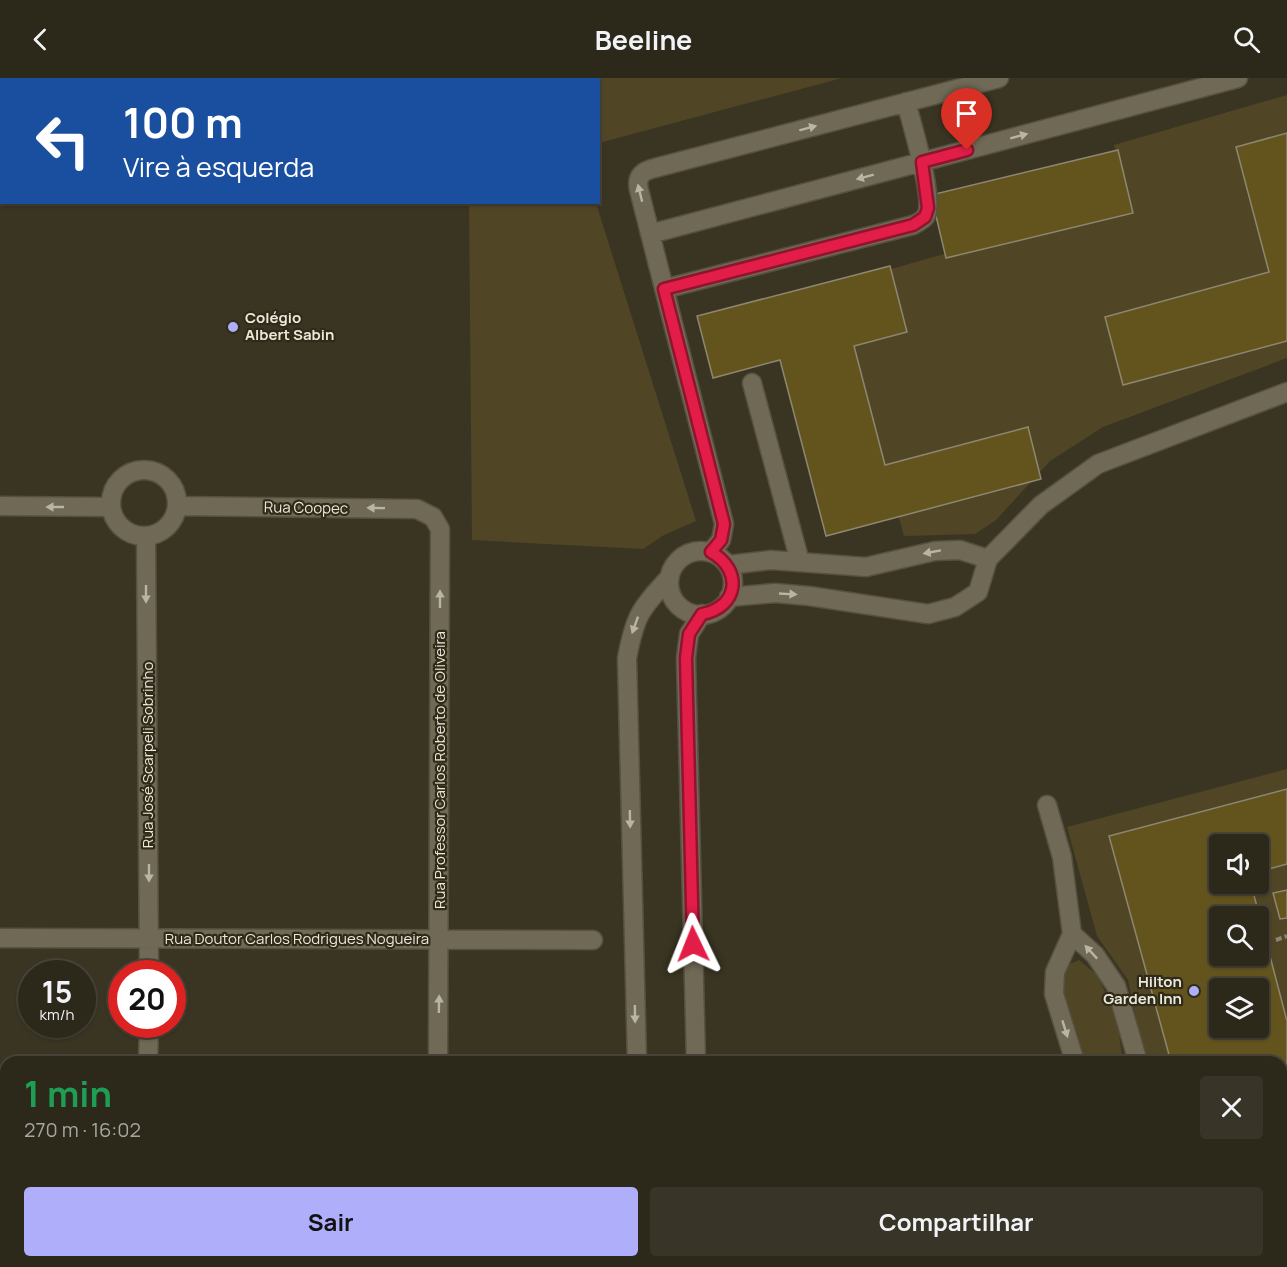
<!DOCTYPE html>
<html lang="pt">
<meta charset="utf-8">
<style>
:root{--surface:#2c281a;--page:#383427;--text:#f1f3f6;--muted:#a6a6a2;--line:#484439;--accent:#afaefa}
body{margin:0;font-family:Manrope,sans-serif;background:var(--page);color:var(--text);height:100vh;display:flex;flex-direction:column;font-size:22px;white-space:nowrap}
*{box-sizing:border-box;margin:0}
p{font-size:20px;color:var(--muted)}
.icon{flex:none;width:33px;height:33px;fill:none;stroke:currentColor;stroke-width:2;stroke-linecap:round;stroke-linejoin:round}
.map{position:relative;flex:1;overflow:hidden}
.panel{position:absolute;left:0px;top:978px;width:1287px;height:212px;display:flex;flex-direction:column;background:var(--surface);border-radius:18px 18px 0 0;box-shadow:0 2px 4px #0004,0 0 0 2px var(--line)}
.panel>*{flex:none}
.top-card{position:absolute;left:0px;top:0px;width:600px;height:126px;box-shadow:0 2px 4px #0004,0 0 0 2px var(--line);background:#1a4fa0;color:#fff;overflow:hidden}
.fabs{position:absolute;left:1209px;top:756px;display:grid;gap:12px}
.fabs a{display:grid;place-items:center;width:60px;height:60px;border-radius:6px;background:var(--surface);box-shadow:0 2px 4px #0004,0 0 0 2px var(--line);font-size:30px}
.speed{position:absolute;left:18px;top:882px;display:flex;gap:12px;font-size:30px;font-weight:700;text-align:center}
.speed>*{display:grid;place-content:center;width:78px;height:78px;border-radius:50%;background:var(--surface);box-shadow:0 2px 4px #0004,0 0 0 2px var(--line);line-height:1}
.speed small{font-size:15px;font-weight:400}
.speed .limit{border:9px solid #d22;background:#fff;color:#111}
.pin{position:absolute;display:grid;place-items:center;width:51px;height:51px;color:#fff;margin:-62px -26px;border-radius:50% 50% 50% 0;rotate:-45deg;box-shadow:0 0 6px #0007}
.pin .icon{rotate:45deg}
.me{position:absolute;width:66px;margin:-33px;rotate:358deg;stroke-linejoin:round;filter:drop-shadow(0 0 4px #0008)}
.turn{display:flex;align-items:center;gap:21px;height:126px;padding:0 24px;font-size:27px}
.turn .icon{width:78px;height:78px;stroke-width:2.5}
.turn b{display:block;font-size:42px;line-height:51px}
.round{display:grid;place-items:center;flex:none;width:63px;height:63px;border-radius:6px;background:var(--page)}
.head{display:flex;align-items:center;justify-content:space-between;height:102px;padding:0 24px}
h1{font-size:36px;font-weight:700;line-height:45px;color:#1e9e55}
.primary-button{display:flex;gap:12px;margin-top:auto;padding:12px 24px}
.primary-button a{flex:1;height:69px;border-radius:6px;background:var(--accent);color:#111;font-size:24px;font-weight:700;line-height:69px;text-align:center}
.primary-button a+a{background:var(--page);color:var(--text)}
header{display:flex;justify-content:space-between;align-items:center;height:78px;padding:0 24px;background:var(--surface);font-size:27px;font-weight:700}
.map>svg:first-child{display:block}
.green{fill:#504625;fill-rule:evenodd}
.building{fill:#63541e;stroke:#8d8772;stroke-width:1.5;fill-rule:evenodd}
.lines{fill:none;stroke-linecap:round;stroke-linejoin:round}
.minor-casing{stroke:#555140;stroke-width:21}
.path{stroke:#8a8676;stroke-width:4;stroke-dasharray:6 3;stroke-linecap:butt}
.minor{stroke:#6f6955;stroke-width:18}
.oneway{fill:#b9b5a5}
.route-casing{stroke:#92132f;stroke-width:15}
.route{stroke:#e11d48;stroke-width:10}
.poi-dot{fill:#afaefa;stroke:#302b18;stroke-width:2}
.labels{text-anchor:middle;stroke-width:4.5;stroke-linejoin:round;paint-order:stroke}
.poi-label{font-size:15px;font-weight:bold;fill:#eae7db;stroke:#302b18;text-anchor:start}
.street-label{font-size:15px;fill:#eae7db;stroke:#302b18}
</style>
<header><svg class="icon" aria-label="back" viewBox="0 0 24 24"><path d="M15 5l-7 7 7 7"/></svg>Beeline<svg class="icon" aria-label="search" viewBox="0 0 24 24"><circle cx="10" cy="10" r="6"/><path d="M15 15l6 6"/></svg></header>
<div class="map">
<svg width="1287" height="1189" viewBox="0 0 1287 1189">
<rect width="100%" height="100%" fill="#3a3522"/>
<!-- green -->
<path class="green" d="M468 0H842L599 65 598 2Z
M1287 17V280L1103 349 1050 383 996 442 975 456 904 458 835 207 1130 123 1114 67Z
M469 125H596L696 443 664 457 643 471 472 462Z
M1287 691V1189H1250L1237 1184H1281V984H1145L1128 902 1097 858 1067 749ZM1220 766H1258V806H1220ZM1220 838H1258V878H1220ZM1220 910H1258V950H1220Z
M1079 882 1098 898 1117 941 1123 984H1084L1062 918 1065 888Z"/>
<!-- building -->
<path class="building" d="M1287 55V263L1123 307 1105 239 1269 194 1236 69Z
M1118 72 1133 135 946 180 931 117Z
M890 188 907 254 854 268 885 387 1028 349 1041 401 826 458 780 282 713 300 697 238Z
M1287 711V786L1258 794V766H1220V806H1251L1287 943V1108L1281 1110V984H1171L1109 758ZM1220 838H1258V878H1220ZM1220 910H1258V950H1220Z
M1287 812V840L1280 841 1273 815Z"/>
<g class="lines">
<!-- minor casing -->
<g class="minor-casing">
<path id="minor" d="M650 156 1238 0
M664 211 913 147C917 145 923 142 925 139 936 125 911 43 906 24
M752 305 800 484
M111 425a33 33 0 1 1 66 0a33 33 0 1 1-66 0Z
M0 428 110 429
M177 428 417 431 433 439 440 451 438 984
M146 458 149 896
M669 505a32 32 0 1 1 64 0a32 32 0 1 1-64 0Z
M711 474 721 462 724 446 639 112C636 98 642 93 655 90L999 0
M728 487 771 482 866 489 935 473 960 472 988 481
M729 519 775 515 809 518 928 536 955 529 978 514 988 481 1041 427 1098 386 1287 314
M1047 727 1062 779 1072 856 1055 894 1054 916 1075 984
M1072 856 1095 877 1116 908 1138 984
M0 860 593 862
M148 984 149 946
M637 984 627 580C635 538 640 531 669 500
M696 984 686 580 689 556 702 536
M642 1184V1189
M702 1184V1189
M1199 1185 1206 1189
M147 1189V1184
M436 1189V1184
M1117 1189 1119 1184"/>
</g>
<!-- path -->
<path class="path" d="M1276 862 1287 858"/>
<!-- minor -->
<use href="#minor" class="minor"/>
</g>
<!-- one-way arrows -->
<defs><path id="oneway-solid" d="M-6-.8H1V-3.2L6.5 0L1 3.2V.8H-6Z" transform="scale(1.5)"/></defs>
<g class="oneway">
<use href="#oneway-solid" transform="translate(808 50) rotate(-15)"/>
<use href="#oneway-solid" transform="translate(1019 58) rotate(-15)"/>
<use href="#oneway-solid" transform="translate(865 99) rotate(165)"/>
<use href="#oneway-solid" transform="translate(640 115) rotate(-104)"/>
<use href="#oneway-solid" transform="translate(55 429) rotate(-180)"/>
<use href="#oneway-solid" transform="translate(376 430) rotate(-179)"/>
<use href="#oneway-solid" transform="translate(932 474) rotate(170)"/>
<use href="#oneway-solid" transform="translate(146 516) rotate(90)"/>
<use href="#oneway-solid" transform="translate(788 516) rotate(3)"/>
<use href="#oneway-solid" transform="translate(440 521) rotate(-90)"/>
<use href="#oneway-solid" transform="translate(635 547) rotate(110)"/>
<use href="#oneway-solid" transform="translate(630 741) rotate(89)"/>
<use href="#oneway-solid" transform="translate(149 795) rotate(90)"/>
<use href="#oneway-solid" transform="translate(1091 874) rotate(-133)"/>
<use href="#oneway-solid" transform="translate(439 926) rotate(-89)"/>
<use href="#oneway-solid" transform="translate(635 936) rotate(89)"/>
<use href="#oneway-solid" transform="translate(1065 951) rotate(73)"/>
</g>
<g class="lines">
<!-- route casing -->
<g class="route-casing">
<path id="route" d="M693 866 686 580 689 556 702 536C739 529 743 492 711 474L721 462 724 446 664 211 913 147 925 139 928 130 922 84 967 72"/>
</g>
<!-- route -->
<use href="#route" class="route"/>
</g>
<!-- markers -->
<g class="poi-dot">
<circle cx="233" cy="249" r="6"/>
<circle cx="1194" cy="913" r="6"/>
</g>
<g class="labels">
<!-- poi labels -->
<g class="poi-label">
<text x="245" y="245">Colégio<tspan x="245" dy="17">Albert Sabin</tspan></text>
<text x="1182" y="909" text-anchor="end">Hilton<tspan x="1182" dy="17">Garden Inn</tspan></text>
</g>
<!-- street labels -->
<g class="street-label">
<text transform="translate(306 430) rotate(1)" y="5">Rua Coopec</text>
<text transform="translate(148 677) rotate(-90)" y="5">Rua José Scarpeli Sobrinho</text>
<text transform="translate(440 692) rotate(-90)" y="5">Rua Professor Carlos Roberto de Oliveira</text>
<text x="297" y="866">Rua Doutor Carlos Rodrigues Nogueira</text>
</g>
</g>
</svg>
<div class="fabs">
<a><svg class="icon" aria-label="sound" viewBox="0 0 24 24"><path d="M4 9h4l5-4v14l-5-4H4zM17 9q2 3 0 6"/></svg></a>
<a><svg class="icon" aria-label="search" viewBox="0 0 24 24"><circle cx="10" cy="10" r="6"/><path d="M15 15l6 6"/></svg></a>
<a><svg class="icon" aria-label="layers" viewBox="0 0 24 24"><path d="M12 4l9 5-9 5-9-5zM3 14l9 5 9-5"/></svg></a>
</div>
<div class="speed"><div>15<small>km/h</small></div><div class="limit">20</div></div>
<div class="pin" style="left:967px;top:72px;background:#d93025"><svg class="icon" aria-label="arrive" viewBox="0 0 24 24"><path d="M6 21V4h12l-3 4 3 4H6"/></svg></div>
<svg class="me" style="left:693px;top:866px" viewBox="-20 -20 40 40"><path d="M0-17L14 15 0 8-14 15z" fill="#e11d48" stroke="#fff" stroke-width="4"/></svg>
<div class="top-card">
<div class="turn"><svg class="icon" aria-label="left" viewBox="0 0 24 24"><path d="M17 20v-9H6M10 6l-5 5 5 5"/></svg><div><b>100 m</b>Vire à esquerda</div></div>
</div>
<section class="panel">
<div class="head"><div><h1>1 min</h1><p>270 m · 16:02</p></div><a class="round"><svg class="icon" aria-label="close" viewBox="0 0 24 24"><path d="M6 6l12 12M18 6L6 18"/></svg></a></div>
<div class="primary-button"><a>Sair</a><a>Compartilhar</a></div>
</section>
</div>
